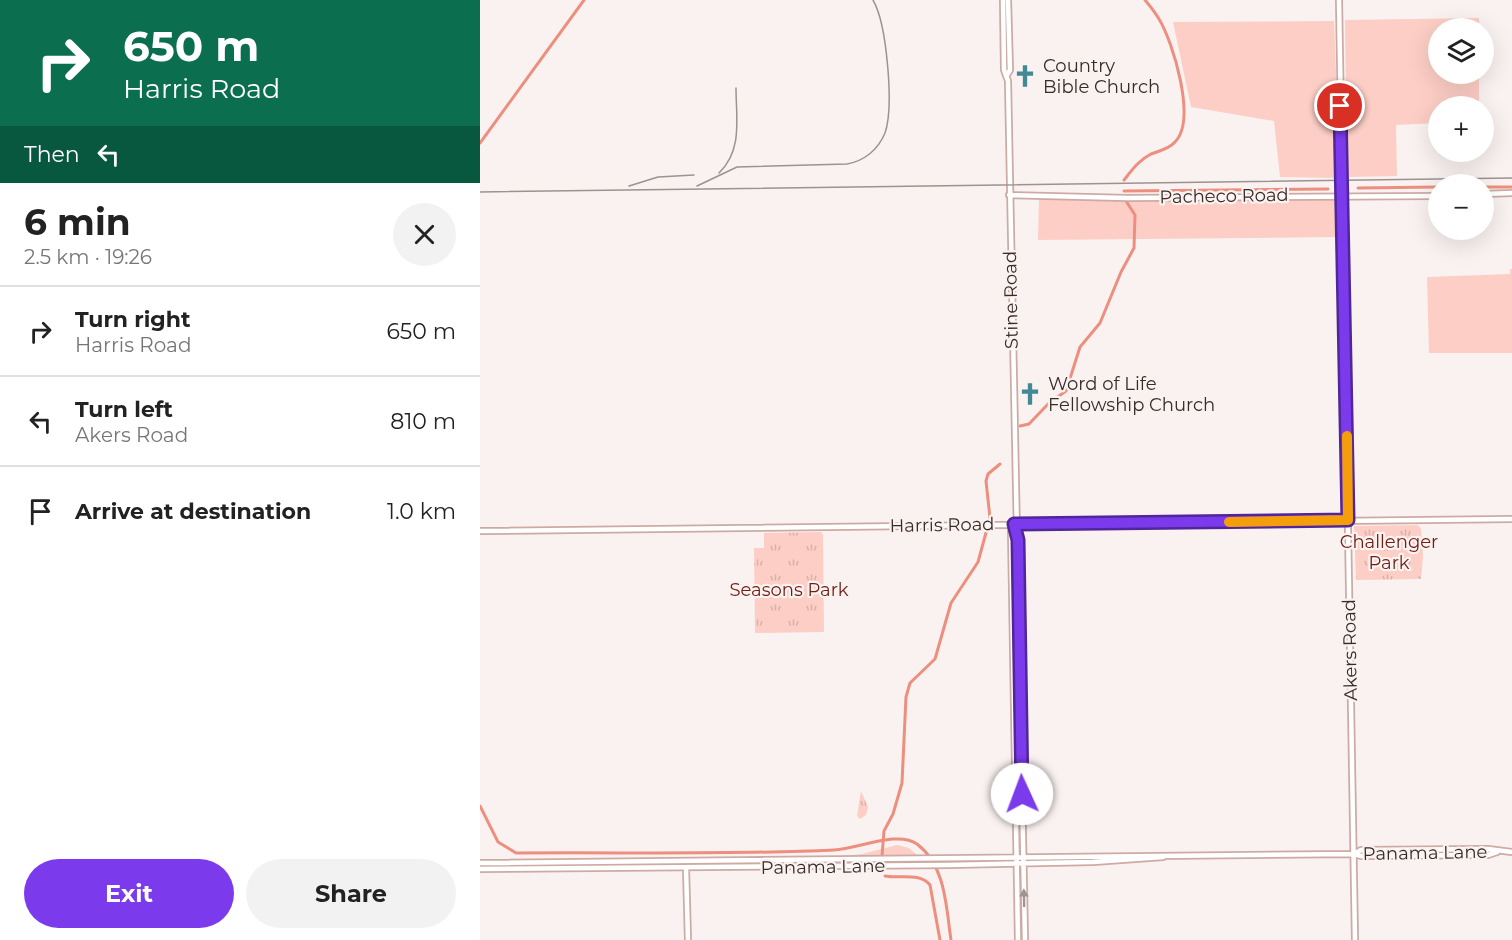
<!DOCTYPE html>
<meta charset="utf-8">
<style>
:root{--surface:#fff;--page:#f2f2f2;--text:#222;--muted:#767676;--line:#e0e0e0;--accent:#7c3aed}
body{margin:0;font-family:Montserrat,sans-serif;background:var(--page);color:var(--text);height:100vh;display:flex;flex-direction:column;font-size:22px;white-space:nowrap}
*{box-sizing:border-box;margin:0}
p{font-size:20px;color:var(--muted)}
.icon{flex:none;width:33px;height:33px;fill:none;stroke:currentColor;stroke-width:2;stroke-linecap:round;stroke-linejoin:round}
.map{position:relative;flex:1;overflow:hidden}
.details{display:flex;flex-direction:column;background:var(--surface);width:480px}
.details>*{flex:none}
.banner{background:#0b6e4f;color:#fff;overflow:hidden}
.tools{position:absolute;left:948px;top:18px;display:grid;gap:12px}
.tools a{display:grid;place-items:center;width:66px;height:66px;border-radius:50%;background:var(--surface);box-shadow:0 6px 24px #0002;font-size:30px}
.pin{position:absolute;display:grid;place-items:center;width:51px;height:51px;color:#fff;margin:-26px;border:3px solid #fff;border-radius:50%;box-shadow:0 2px 6px #0007}
.me{position:absolute;width:66px;margin:-33px;rotate:358deg;stroke-linejoin:round;filter:drop-shadow(0 0 4px #0008)}
.turn{display:flex;align-items:center;gap:21px;height:126px;padding:0 24px;font-size:27px}
.turn .icon{width:78px;height:78px;stroke-width:2.5}
.turn b{display:block;font-size:42px;line-height:51px}
.then{display:flex;align-items:center;height:57px;padding:0 24px;background:#0003;gap:12px;font-size:22px}
.round{display:grid;place-items:center;flex:none;width:63px;height:63px;border-radius:32px;background:var(--page)}
.overview{display:flex;align-items:center;justify-content:space-between;height:102px;padding:0 24px}
h1{font-size:36px;font-weight:700;line-height:45px}
.cta{display:flex;gap:12px;margin-top:auto;padding:12px 24px}
.cta a{flex:1;height:69px;border-radius:36px;background:var(--accent);color:#fff;font-size:24px;font-weight:700;line-height:69px;text-align:center}
.cta a+a{background:var(--page);color:var(--text)}
ul{padding:0;list-style:none}
li{display:flex;align-items:center;gap:18px;height:90px;padding:0 24px;border-top:2px solid var(--line)}
li div{flex:1}
li b{display:block;font-size:22px}
li em{font-style:normal}
main{display:flex;flex:1;min-height:0}
.map>svg:first-child{display:block}
.green{fill:#fccec5}
.park{fill:url(#park-tufts)}
.lines{fill:none;stroke-linecap:round;stroke-linejoin:round}
.canal{stroke:#ed8f7e;stroke-width:3}
.secondary-casing{stroke:#cdaba4;stroke-width:8}
.secondary{stroke:#fff;stroke-width:4.5}
.rail{stroke:#9c9290;stroke-width:1.5}
.oneway{fill:#9c9594}
.route-casing{stroke:#51269a;stroke-width:15}
.route{stroke:#7c3aed;stroke-width:10}
.slow{stroke:#f59e0b;stroke-width:10}
.labels{text-anchor:middle;stroke-width:4.5;stroke-linejoin:round;paint-order:stroke}
.poi-label{font-size:18px;fill:#382b28;stroke:#faf2f1;text-anchor:start}
.street-label{font-size:18px;fill:#382b28;stroke:#faf2f1}
.park-label{font-size:18px;fill:#6f1d11;stroke:#faf2f1}
</style>
<main>
<section class="details">
<div class="banner">
<div class="turn"><svg class="icon" aria-label="right" viewBox="0 0 24 24"><path d="M7 20v-9h11M14 6l5 5-5 5"/></svg><div><b>650 m</b>Harris Road</div></div>
<div class="then">Then<svg class="icon" aria-label="left" viewBox="0 0 24 24"><path d="M17 20v-9H6M10 6l-5 5 5 5"/></svg></div>
</div>
<div class="overview"><div><h1>6 min</h1><p>2.5 km · 19:26</p></div><a class="round"><svg class="icon" aria-label="close" viewBox="0 0 24 24"><path d="M6 6l12 12M18 6L6 18"/></svg></a></div>
<ul>
<li><svg class="icon" aria-label="right" viewBox="0 0 24 24"><path d="M7 20v-9h11M14 6l5 5-5 5"/></svg><div><b>Turn right</b><p>Harris Road</p></div><em>650 m</em></li>
<li><svg class="icon" aria-label="left" viewBox="0 0 24 24"><path d="M17 20v-9H6M10 6l-5 5 5 5"/></svg><div><b>Turn left</b><p>Akers Road</p></div><em>810 m</em></li>
<li><svg class="icon" aria-label="arrive" viewBox="0 0 24 24"><path d="M6 21V4h12l-3 4 3 4H6"/></svg><div><b>Arrive at destination</b></div><em>1.0 km</em></li>
</ul>
<div class="cta"><a>Exit</a><a>Share</a></div>
</section>
<div class="map">
<svg width="1032" height="940" viewBox="0 0 1032 940">
<defs>
<pattern id="park-tufts" width="24" height="20" patternUnits="userSpaceOnUse" patternTransform="scale(1.5)"><rect width="24" height="20" fill="#fccec5"/><path d="M3 7l-1-3M5 7V3M7 7l1-3M15 17l-1-3M17 17v-4M19 17l1-3" fill="none" stroke="#d9b1a9"/></pattern>
</defs>
<rect width="100%" height="100%" fill="#faf2f1"/>
<!-- green -->
<path class="green" d="M999 18V28H958V74H999V106H958V123L916 125 917 176 867 177 865 20Z
M854 21 858 125 856 178 800 177 794 121 711 107 693 22Z
M559 198H621L639 201 857 199 858 237 558 240Z
M1030 269H1032V353H949L947 277 1030 274Z
M417 845 429 848 438 856 352 857 382 854Z"/>
<!-- park -->
<path class="park" d="M938 525 941 529 943 556 941 579 876 580 874 526Z
M341 532 343 535 344 632 275 633 274 548H284V533Z
M381 791 388 807 386 815 380 819 377 816Z"/>
<g class="lines">
<!-- canal -->
<path class="canal" d="M0 143 104 0
M644 180C652 170 659 160 671 154 679 151 689 149 695 142 717 120 693 42 679 19 675 12 670 6 665 0
M1004 187H1032
M878 188 958 187
M644 191 848 189
M540 426 549 424 569 403 586 391 600 347 620 323 641 272 654 248 655 215 646 201
M0 806 18 842 36 853C142 852 249 855 354 850 378 849 418 830 437 844 466 866 466 907 471 940
M402 856 404 831 413 814 422 783 426 697 430 683 455 659 471 603 498 562 510 518 506 481 508 474 520 464
M405 876C419 879 440 872 450 885L460 940"/>
<!-- secondary casing -->
<g class="secondary-casing">
<path id="secondary" d="M523 0 524 70 528 81 545 940
M859 0 875 940
M527 75 530 70 528 0
M1004 194 1032 193
M529 195 647 198 958 196
M534 524 531 531 538 940
M0 531 1032 519
M874 854 881 850 1008 849 1032 852
M0 863 874 854 881 856 1008 855 1017 852
M206 868 208 940
M0 869 469 865 613 862 683 857"/>
</g>
<!-- secondary -->
<use href="#secondary" class="secondary"/>
<!-- rail -->
<path class="rail" d="M239 173C263 150 256 118 256 88
M149 186 178 177 214 175
M217 186 257 167 367 164C384 161 398 150 405 133 414 107 407 24 393 0
M0 192 1032 178"/>
</g>
<!-- one-way arrows -->
<defs><path id="oneway-solid" d="M-6-.8H1V-3.2L6.5 0L1 3.2V.8H-6Z" transform="scale(1.5)"/></defs>
<use class="oneway" href="#oneway-solid" transform="translate(544 898) rotate(-91)"/>
<g class="lines">
<!-- route casing -->
<g class="route-casing">
<path id="route" d="M542 794 538 540 534 524 868 520 860 106"/>
</g>
<!-- route -->
<use href="#route" class="route"/>
<!-- slow -->
<path class="slow" d="M749 522 868 520 867 436"/>
</g>
<!-- icons -->
<defs>
<g id="church-bare" transform="scale(1.8)"><path d="M-1.2-6h2.4v3.5h3.3v2.4h-3.3V6h-2.4V-.1h-3.3v-2.4h3.3Z" fill="#438895" stroke="#faf2f1" stroke-width="2.5" paint-order="stroke"/></g>
</defs>
<g fill-rule="evenodd">
<use href="#church-bare" x="545" y="76"/>
<use href="#church-bare" x="550" y="394"/>
</g>
<g class="labels">
<!-- poi labels -->
<g class="poi-label">
<text x="563" y="72">Country<tspan x="563" dy="21">Bible Church</tspan></text>
<text x="568" y="390">Word of Life<tspan x="568" dy="21">Fellowship Church</tspan></text>
</g>
<!-- street labels -->
<g class="street-label">
<text transform="translate(744 196) rotate(-1)" y="6">Pacheco Road</text>
<text transform="translate(531 300) rotate(-91)" y="6">Stine Road</text>
<text transform="translate(462 525) rotate(-1)" y="6">Harris Road</text>
<text transform="translate(870 650) rotate(-91)" y="6">Akers Road</text>
<text transform="translate(945 853) rotate(-1)" y="6">Panama Lane</text>
<text transform="translate(343 867) rotate(-1)" y="6">Panama Lane</text>
</g>
<!-- park labels -->
<g class="park-label">
<text x="909" y="548">Challenger<tspan x="909" dy="21">Park</tspan></text>
<text x="309" y="596">Seasons Park</text>
</g>
</g>
</svg>
<div class="tools">
<a><svg class="icon" aria-label="layers" viewBox="0 0 24 24"><path d="M12 4l9 5-9 5-9-5zM3 14l9 5 9-5"/></svg></a>
<a>+</a>
<a>−</a>
</div>
<div class="pin" style="left:860px;top:106px;background:#d93025"><svg class="icon" aria-label="arrive" viewBox="0 0 24 24"><path d="M6 21V4h12l-3 4 3 4H6"/></svg></div>
<svg class="me" style="left:542px;top:794px" viewBox="-20 -20 40 40"><circle r="19" fill="#fff"/><path d="M0-13L10 11 0 6-10 11z" fill="#7c3aed"/></svg>
</div>
</main>
